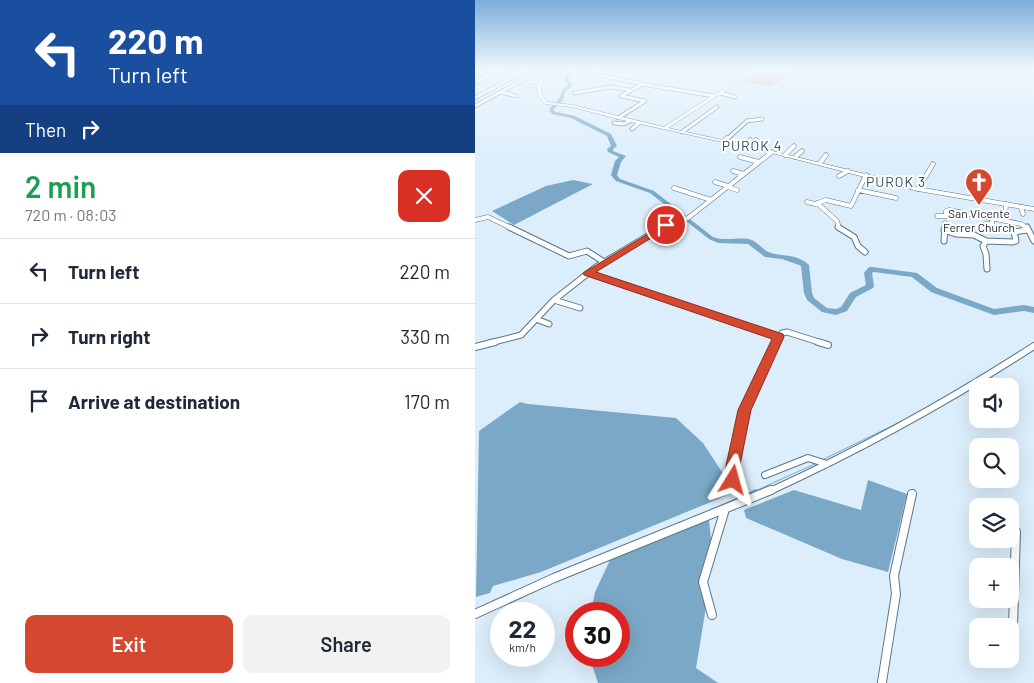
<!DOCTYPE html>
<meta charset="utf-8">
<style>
:root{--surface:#fff;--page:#f2f2f3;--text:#1f2937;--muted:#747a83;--line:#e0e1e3;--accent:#d4482f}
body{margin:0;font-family:Barlow,sans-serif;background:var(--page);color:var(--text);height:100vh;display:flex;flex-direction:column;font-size:19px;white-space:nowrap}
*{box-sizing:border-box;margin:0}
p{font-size:16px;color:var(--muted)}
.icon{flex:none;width:28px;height:28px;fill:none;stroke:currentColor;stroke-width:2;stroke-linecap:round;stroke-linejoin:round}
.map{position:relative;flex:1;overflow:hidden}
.panel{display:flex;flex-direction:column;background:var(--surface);width:475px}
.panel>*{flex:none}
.hud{background:#1a4fa0;color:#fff;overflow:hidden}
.fabs{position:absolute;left:494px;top:378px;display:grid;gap:10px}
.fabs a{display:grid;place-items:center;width:50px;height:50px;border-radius:10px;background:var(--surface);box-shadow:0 5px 20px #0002;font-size:25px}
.speed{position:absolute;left:15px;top:602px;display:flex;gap:10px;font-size:25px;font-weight:700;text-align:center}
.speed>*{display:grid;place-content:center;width:65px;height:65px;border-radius:50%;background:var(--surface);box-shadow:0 5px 20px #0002;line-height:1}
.speed small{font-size:12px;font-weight:400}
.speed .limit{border:8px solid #d22;background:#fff;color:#111}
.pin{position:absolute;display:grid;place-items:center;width:42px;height:42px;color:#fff;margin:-21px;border:2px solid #fff;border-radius:50%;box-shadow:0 1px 5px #0007}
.me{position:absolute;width:55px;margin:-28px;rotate:8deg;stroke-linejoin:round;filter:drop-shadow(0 0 4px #0008)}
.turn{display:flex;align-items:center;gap:18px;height:105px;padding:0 25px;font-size:22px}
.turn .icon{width:65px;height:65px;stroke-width:2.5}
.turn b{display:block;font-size:35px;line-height:42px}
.then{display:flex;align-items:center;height:48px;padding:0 25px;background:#0003;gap:10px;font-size:19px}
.round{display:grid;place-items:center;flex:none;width:52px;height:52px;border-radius:10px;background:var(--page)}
.head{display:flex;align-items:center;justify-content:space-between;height:85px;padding:0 25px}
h1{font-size:30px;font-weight:600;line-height:38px;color:#1e9e55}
.primary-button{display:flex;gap:10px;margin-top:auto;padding:10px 25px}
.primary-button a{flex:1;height:58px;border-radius:10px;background:var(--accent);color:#fff;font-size:20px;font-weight:600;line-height:58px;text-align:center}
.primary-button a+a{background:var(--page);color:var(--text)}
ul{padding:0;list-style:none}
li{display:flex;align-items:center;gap:15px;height:65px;padding:0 25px;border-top:1px solid var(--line)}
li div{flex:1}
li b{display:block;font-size:19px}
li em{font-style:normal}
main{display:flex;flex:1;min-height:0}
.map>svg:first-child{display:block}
.green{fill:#dbafa6}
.water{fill:#7aa8c6}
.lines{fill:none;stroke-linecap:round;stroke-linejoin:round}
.stream-far1{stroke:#7aa8c6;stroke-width:1}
.stream{stroke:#7aa8c6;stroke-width:2}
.river{fill:#7aa8c6;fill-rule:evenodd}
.street-far4-casing{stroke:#597588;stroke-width:4.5}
.street-far3-casing{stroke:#597588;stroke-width:5}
.street-far2-casing{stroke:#597588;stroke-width:7}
.street-far1-casing{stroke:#597588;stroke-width:8}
.street-casing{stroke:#597588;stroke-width:10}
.secondary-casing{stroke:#597588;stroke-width:1}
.street-far4{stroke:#fff;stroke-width:3}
.street-far3{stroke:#fff;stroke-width:4}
.street-far2{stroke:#fff;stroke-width:5}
.street-far1{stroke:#fff;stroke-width:6}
.street{stroke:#fff;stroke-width:8}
.secondary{fill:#fff;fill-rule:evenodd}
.route{fill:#d4482f;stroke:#8a2f1f}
.labels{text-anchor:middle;stroke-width:4;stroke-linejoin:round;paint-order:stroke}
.far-poi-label{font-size:12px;fill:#17232a;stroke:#fff}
.far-neighbourhood-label{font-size:14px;letter-spacing:1px;fill:#344f61;stroke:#fff}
</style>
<main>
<section class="panel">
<div class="hud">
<div class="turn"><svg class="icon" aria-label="left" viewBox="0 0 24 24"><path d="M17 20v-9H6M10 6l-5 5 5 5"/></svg><div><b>220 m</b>Turn left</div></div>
<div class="then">Then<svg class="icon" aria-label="right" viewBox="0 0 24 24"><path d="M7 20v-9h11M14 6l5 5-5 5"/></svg></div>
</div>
<div class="head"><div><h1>2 min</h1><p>720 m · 08:03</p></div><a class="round" style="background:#d93025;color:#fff"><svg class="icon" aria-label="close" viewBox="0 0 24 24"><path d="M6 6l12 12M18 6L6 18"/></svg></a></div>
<ul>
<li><svg class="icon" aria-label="left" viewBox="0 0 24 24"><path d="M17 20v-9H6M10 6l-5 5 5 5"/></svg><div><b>Turn left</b></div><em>220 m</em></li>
<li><svg class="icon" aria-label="right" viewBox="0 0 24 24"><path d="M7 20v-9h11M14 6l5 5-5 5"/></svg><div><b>Turn right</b></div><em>330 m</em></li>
<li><svg class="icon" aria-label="arrive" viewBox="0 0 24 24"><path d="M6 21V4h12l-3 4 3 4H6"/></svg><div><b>Arrive at destination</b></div><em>170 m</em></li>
</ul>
<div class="primary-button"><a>Exit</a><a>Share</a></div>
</section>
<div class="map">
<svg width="559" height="683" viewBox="0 0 559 683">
<rect width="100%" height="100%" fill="#dceefb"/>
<!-- green -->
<path class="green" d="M289 70H320L296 87 268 82Z"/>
<!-- water -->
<path class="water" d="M98 180 118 184 39 225 17 211 71 186Z
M45 402 53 404 201 418 228 443 260 492 66 572 18 586 15 593 1 597 4 431Z
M393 480 432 494 413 572 367 559 271 518 269 510 319 490 386 510Z
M234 519 236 540 224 580 231 607 221 668 243 683H123L114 656H144V614H117L116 612 120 592 136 558Z"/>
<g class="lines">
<!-- stream-far1 -->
<path class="stream-far1" d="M347 460 427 421
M278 492 342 463"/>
<!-- stream -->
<path class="stream" d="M270 495 281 490
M236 510 264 498"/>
<!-- river -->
<path class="river" d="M96 70H101L94 76V81L98 85 90 92 88 100 78 110 81 112 100 116 136 134 142 146 138 149V151L151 156 146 162 142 175 145 179 179 191 238 237C251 242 266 236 277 240 283 243 288 249 293 252 305 257 322 253 334 265L337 293 339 298 352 308 361 309 366 307 375 293 391 285 389 273 394 267H397L442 273 462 288 519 309 549 305 559 307V313L549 311 519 315 456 292 437 277 399 272 397 273 399 286 398 288 381 297 372 311 361 315 347 312 332 300 329 293 326 266 324 265 307 259 290 257 273 244 243 243 234 239 175 193 141 181 136 175 140 161 144 157 133 152 132 149 136 146 132 136 96 118 77 114 74 110C76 105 80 104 83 100 88 93 84 92 93 85L90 81V76Z"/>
<!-- street-far4 casing -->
<g class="street-far4-casing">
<path id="street-far4" d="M113 70 128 76 168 84 146 96 170 101 143 118
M0 83 23 70
M166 84 239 96
M57 86H65
M26 92 41 96
M100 93 135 87 155 90
M245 93 260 97
M0 98 51 70
M0 106 64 71
M139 123 149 124 155 121
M157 129 164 123
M207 132 242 107
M251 140 272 121 287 119"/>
</g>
<!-- street-far3 casing -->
<g class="street-far3-casing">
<path id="street-far3" d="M249 141 252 138
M269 145 275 140
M274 146 281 140
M310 155 319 146
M265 157 284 162
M320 157 327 151
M345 163 351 155
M258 171 269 174
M364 176 373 171
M240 182 253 186
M253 187 262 190
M199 188 236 200
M443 189 458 164
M383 190 421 198
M332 202 340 204 351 200 376 206 391 175
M342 203 362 221 364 228
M546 207 548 214
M462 216H471V211L474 210 546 224 552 228
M0 220 13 217 36 228
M530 221 531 204
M186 228 213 218 297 152
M470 228V223
M509 228 510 224H517V218"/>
</g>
<!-- street-far2 casing -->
<g class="street-far2-casing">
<path id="street-far2" d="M34 227 94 256 112 251 129 262
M363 227 379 237 383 246 390 252
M552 227 559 241
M469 230 481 234 499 235 511 241 538 242 541 241 539 232 552 230
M469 241 470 227
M511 241 508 246 511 254 512 269
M113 273 304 337 301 343
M79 300 105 308
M61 319 74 324
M304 337 307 333 312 332 347 343
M15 343 46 335 79 300 121 267 188 227"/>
</g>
<!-- street-far1 casing -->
<g class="street-far1-casing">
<path id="street-far1" d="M343 342 353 345
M0 347 20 342
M290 475 333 458 352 464
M264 492 256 477 269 410 302 342
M293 492C385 450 474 401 559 346"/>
</g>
<!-- street casing -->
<g class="street-casing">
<path id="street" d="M263 490 269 501
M0 614 79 578 296 490
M237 615 228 582 250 509
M538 626 541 532
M407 682 421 594 419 576 437 494"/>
</g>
<!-- secondary casing -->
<g class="secondary-casing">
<path id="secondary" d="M61 70H65L69 79C65 91 64 92 72 102L97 105 189 127 240 94 283 70H287L242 96 193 128 297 151 443 187 559 207V211L443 191 297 153 143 119 97 107 70 104C61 93 60 92 65 79Z"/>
</g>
<!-- street-far4 -->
<use href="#street-far4" class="street-far4"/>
<!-- street-far3 -->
<use href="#street-far3" class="street-far3"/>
<!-- street-far2 -->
<use href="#street-far2" class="street-far2"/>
<!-- street-far1 -->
<use href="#street-far1" class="street-far1"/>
<!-- street -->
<use href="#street" class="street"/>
<!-- secondary -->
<use href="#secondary" class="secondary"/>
</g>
<!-- sky -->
<linearGradient id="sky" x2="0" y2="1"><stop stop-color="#7cafda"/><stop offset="0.42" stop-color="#eff7fd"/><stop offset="1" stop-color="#eff7fd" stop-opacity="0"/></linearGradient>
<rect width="559" height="166" fill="url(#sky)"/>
<!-- route -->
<path class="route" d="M191 223 196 225 194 227 121 272 308 334 309 337 276 410 263 475 265 480 263 485 258 487 252 485 249 475 263 410 297 339 109 275 108 273Z"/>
<!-- icons -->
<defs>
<g id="church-pin" transform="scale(1.4375)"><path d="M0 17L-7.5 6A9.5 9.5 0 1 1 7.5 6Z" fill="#d4482f" stroke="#fff"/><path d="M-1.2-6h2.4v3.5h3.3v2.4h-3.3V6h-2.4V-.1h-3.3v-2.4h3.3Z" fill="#fff"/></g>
</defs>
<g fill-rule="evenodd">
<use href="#church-pin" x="504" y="182"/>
</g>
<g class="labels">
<!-- far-poi labels -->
<g class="far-poi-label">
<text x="504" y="218">San Vicente<tspan x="504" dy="14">Ferrer Church</tspan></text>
</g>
<!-- far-neighbourhood labels -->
<g class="far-neighbourhood-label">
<text x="277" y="151">PUROK 4</text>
<text x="421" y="187">PUROK 3</text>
</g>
</g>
</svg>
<div class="fabs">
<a><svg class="icon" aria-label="sound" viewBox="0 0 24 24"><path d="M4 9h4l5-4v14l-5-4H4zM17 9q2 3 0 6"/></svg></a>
<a><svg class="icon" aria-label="search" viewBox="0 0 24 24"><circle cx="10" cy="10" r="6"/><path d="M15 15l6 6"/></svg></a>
<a><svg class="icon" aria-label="layers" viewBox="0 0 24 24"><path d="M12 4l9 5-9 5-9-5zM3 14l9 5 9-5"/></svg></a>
<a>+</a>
<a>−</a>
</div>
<div class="speed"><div>22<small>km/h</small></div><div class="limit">30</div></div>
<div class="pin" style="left:191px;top:225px;background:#d93025"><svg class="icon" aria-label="arrive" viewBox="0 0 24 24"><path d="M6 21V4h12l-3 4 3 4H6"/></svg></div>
<svg class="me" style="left:258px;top:480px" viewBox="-20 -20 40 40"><path d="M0-17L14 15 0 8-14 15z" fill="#d4482f" stroke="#fff" stroke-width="4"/></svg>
</div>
</main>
